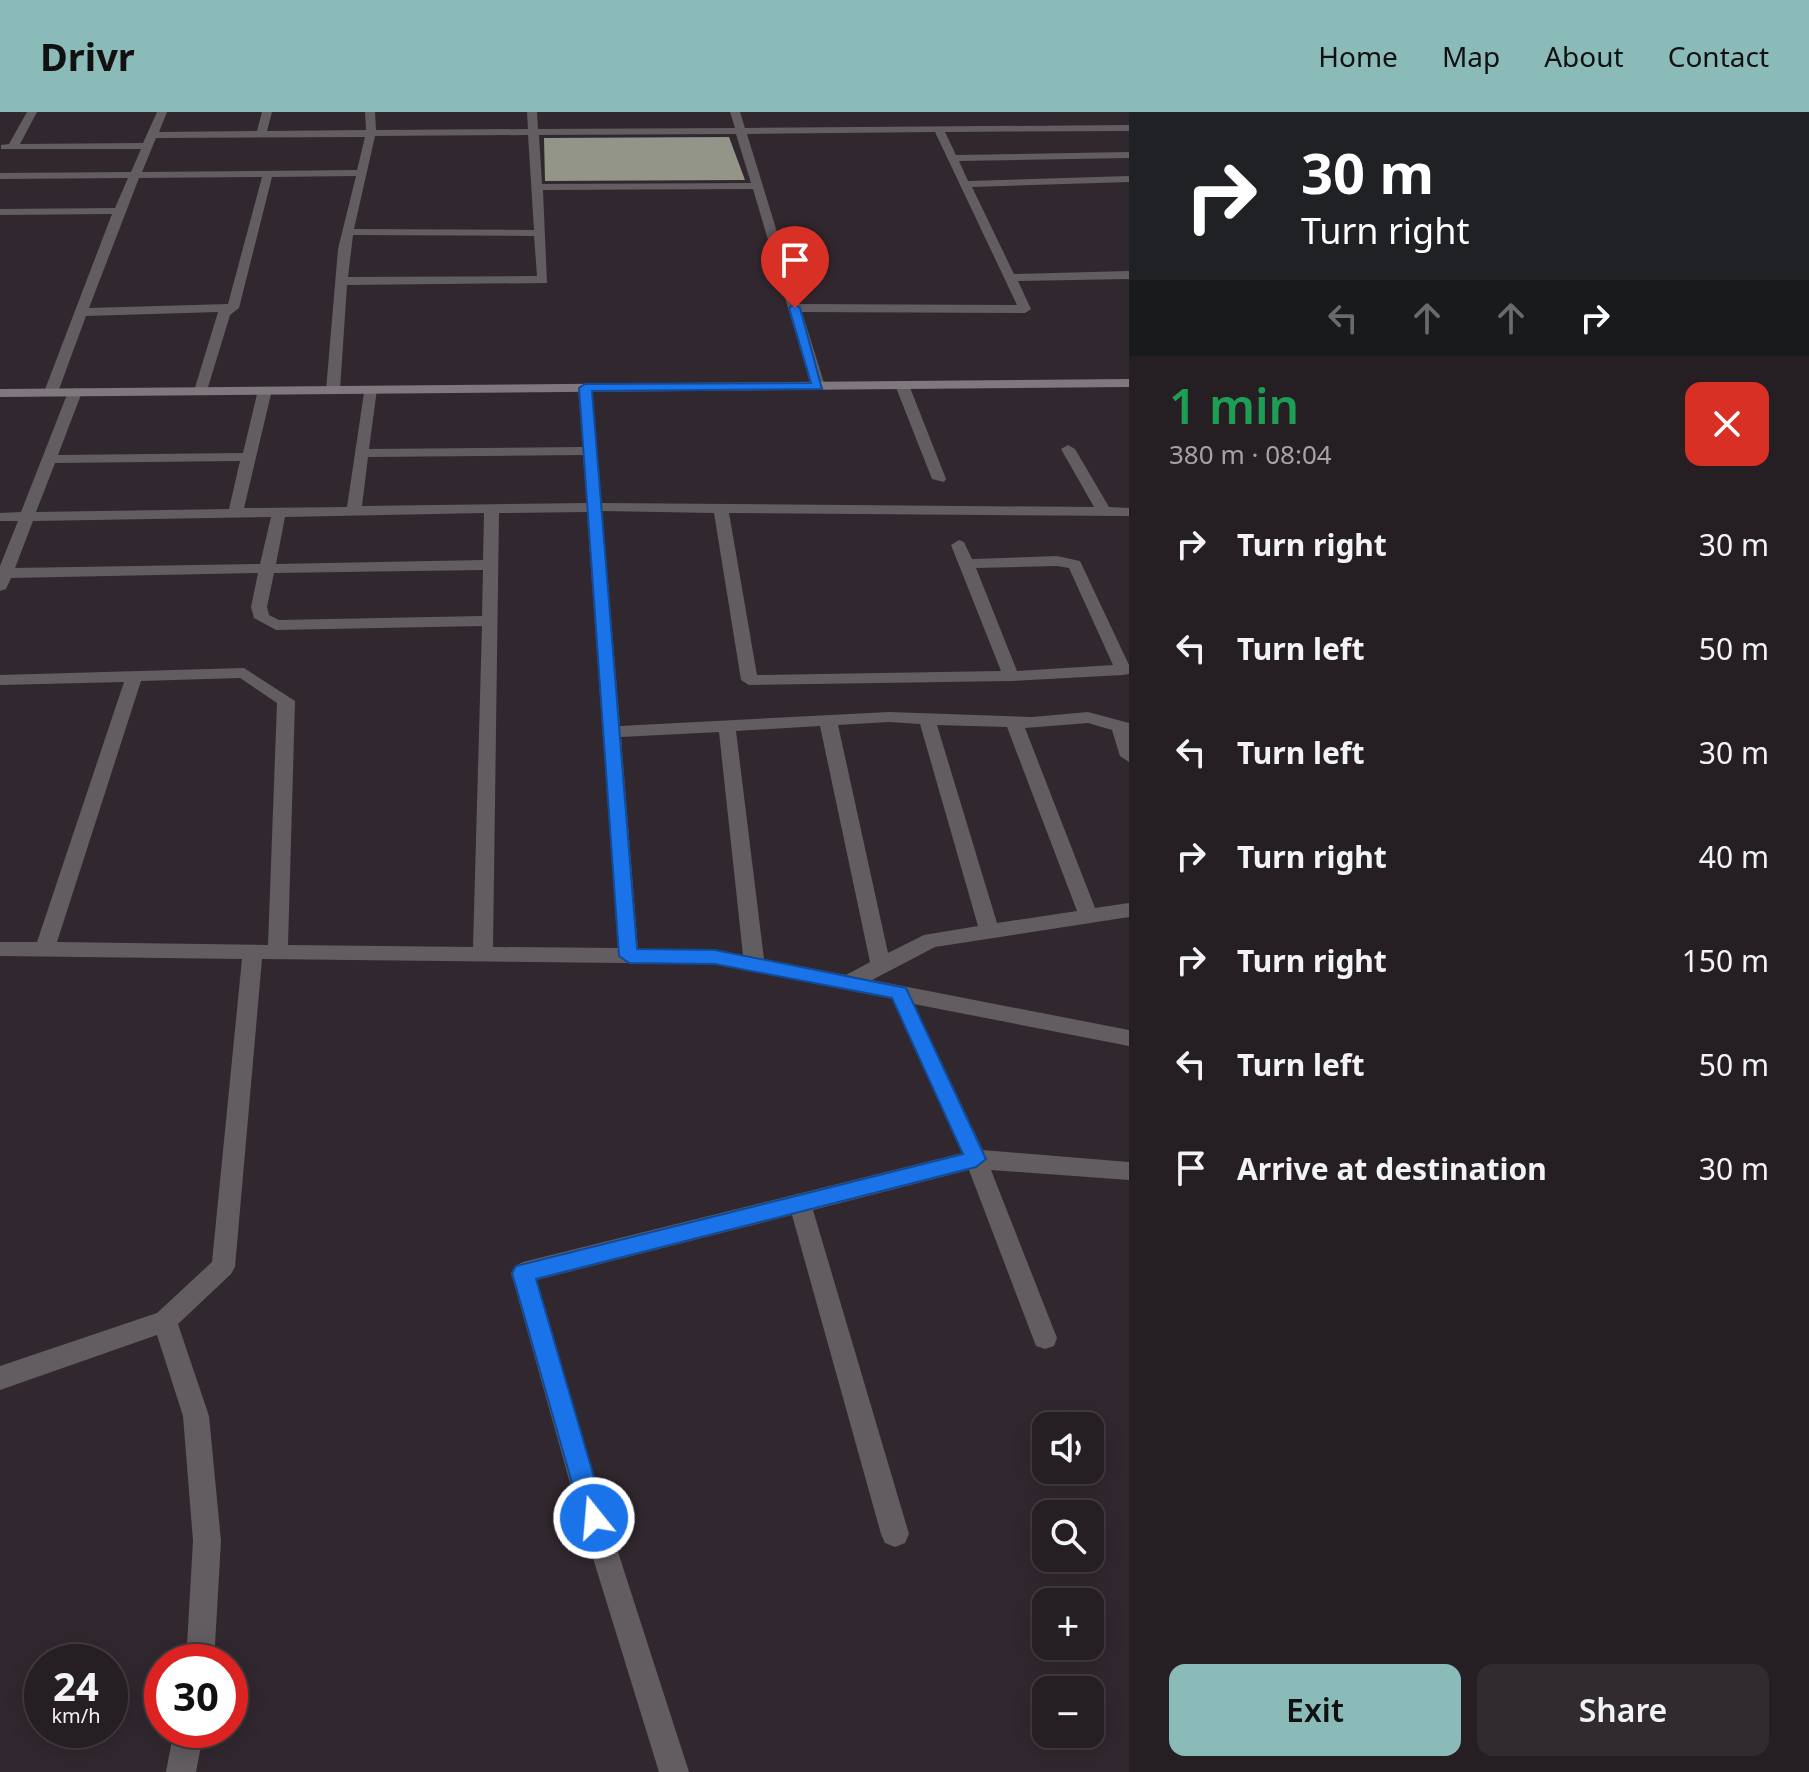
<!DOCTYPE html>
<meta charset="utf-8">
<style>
:root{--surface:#251e23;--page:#312b30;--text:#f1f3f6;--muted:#a3a2a6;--line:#423c41;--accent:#8bbbb9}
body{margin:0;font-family:"Noto Sans",sans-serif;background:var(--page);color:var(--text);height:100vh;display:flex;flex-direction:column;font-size:30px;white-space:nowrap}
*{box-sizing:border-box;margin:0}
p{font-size:26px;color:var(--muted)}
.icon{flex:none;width:44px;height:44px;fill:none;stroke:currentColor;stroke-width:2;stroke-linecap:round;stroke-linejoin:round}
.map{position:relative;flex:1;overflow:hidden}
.sheet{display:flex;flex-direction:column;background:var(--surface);width:680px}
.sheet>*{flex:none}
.hud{background:#202124;color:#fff;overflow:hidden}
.controls{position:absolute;left:1032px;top:1300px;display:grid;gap:16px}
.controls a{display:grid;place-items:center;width:72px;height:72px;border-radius:16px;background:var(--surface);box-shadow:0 4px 20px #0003,0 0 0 2px var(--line);font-size:40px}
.speed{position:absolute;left:24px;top:1532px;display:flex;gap:16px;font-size:40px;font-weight:700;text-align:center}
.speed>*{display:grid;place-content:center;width:104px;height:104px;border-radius:50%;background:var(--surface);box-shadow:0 4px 20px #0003,0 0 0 2px var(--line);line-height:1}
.speed small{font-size:20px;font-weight:400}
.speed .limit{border:12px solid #d22;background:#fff;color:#111}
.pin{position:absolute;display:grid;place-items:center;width:68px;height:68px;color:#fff;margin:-82px -34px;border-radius:50% 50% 50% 0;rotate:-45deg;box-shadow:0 0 8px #0007}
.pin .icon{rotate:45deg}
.me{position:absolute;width:88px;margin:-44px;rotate:343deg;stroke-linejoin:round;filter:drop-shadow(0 0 6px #0008)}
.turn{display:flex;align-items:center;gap:28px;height:168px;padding:0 40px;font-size:36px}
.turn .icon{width:104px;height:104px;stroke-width:2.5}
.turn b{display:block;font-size:56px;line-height:68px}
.lanes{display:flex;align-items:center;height:76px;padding:0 40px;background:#0003;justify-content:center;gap:40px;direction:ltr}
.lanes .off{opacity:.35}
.round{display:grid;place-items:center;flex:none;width:84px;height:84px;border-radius:16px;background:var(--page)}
.overview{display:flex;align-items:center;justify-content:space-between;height:136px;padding:0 40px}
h1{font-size:48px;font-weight:600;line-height:60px;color:#1e9e55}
.action{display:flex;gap:16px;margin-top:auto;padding:16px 40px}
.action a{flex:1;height:92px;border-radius:16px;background:var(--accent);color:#111;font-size:32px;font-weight:600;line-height:92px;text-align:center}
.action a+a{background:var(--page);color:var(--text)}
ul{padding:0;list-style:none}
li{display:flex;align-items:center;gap:24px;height:104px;padding:0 40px}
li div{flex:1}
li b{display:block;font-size:30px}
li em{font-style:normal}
header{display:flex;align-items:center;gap:48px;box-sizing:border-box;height:112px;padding:0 40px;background:var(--accent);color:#111}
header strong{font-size:38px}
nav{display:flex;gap:44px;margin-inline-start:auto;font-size:28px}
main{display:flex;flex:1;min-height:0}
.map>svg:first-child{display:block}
.building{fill:#929588}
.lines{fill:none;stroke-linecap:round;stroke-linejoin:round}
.street{fill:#615d60;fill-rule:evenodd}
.secondary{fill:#7f787e;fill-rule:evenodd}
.route{fill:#1a73e8;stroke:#114b97;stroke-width:2}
</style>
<header>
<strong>Drivr</strong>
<nav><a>Home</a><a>Map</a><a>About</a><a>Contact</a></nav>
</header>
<main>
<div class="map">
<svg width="1129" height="1660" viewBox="0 0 1129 1660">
<rect width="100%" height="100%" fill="#31282f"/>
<!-- building -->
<path class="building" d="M729 25 745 68 545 69 544 26Z"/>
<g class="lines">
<!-- street -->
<path class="street" d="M27 0H37L20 32 143 31 157 0H167L159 20 257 19 262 0H272L267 19 366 18 365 0H375L376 18 528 17 527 0H537L538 17 735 16 730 0H740L745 16 1129 13V19L945 20 956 43 1129 40V46L959 49 968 69 1129 64V70L972 75 1014 162 1129 159V167L1018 169 1031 197 1025 201 802 200 825 274 818 278 811 274 753 77 543 78 547 171 347 173 340 278 333 282 326 278 338 137 356 64 272 65 239 196 230 203 206 282 194 279 218 200 86 204 58 280 51 284 44 280 112 102 0 103V97L115 96 128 66 0 67V61L131 60 141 37H1V33L9 32ZM935 20 1017 193 799 192 747 22ZM736 22 751 71 542 72 539 23ZM528 23 534 118 354 117 375 24ZM365 25 357 58 142 60 156 26ZM262 65 228 192 89 196 139 66ZM353 123 534 124 537 164 348 165Z
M902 269 909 273 946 367 944 370 932 367 895 273Z
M585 272 592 276 601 391 1094 395 1061 337 1068 333 1075 337 1109 395 1129 396V404L729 401 757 563 1001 559 951 433 959 428 964 430 972 447 1057 444 1080 449 1129 553V562L1123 563 1011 569 749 573 741 568 714 401 602 399 620 614 889 600 1032 605 1088 600 1129 611V650L1120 644 1112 618 1088 611 1025 616 1095 796 1129 791V805L935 835 872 868 1129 918V934L914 892 983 1038 1129 1050V1068L991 1058 1057 1226 1054 1234 1045 1237 1036 1234 969 1058 813 1098 909 1422 905 1431 895 1435 885 1431 881 1422 792 1103 537 1168 598 1378 689 1660H659L572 1378 511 1161 515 1154 523 1150 962 1041 892 887 715 852 262 847 235 1155 231 1162 178 1212 209 1304 221 1429 214 1550H186L193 1429 183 1304 157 1223 0 1278V1254L157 1201 212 1150 242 847 0 844V830H37L124 570 0 573V563L244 556 295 589 288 833 473 835 482 514 276 518 254 506 251 495 258 461 11 466 6 477 0 479V454L18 409H0V401L21 400 68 280 75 276 82 280 58 343 243 341 258 278 270 275 272 278 244 396 347 395 365 274 377 277 369 337 583 335 578 276ZM583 343 587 391 362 394 368 345ZM240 349 229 397 36 400 55 351ZM587 400 618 836 493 835 499 401ZM484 401 483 448 276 452 285 405ZM271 405 260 452 15 456 33 409ZM1057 454 1069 456 1113 553 1017 559 976 456ZM483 458 482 504 279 508 269 503 267 495 274 461ZM240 566 277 591 268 833 57 830 141 569ZM889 610 920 612 978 814 924 823 888 841 838 613ZM937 613 1007 615 1077 799 997 811ZM820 614 870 850 846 863 764 847 736 619ZM719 620 743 843 715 838 638 837 621 625Z
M174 1618H204L196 1660H166Z"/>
<!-- secondary -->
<path class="secondary" d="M1129 267V275L0 285V277Z"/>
</g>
<!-- route -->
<path class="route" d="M795 192 800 196 822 277 592 279 637 837 715 838 906 876 986 1047 976 1055 536 1167 606 1406 603 1414 594 1418 585 1414 582 1406 512 1161 516 1154 963 1042 892 886 715 852 629 851 619 844 579 276 585 272 811 271 789 196Z"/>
</svg>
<div class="controls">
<a><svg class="icon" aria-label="sound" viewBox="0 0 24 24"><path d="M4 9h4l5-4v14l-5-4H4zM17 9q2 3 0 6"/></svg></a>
<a><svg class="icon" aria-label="search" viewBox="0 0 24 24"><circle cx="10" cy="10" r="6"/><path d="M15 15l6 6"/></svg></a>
<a>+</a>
<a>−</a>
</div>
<div class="speed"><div>24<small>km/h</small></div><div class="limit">30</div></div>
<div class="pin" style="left:795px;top:196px;background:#d93025"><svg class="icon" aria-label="arrive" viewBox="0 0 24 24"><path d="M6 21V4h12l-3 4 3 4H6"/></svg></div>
<svg class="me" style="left:594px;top:1406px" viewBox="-20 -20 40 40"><circle r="17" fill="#1a73e8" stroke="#fff" stroke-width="3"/><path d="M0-11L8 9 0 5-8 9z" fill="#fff"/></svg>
</div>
<section class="sheet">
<div class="hud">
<div class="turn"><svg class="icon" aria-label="right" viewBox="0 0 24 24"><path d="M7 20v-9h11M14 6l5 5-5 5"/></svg><div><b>30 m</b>Turn right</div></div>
<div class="lanes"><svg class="icon off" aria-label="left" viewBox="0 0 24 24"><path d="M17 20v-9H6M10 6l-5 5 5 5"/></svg><svg class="icon off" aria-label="ahead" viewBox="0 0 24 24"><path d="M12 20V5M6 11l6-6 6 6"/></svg><svg class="icon off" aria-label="ahead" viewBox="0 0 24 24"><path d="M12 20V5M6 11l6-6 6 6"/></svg><svg class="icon" aria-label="right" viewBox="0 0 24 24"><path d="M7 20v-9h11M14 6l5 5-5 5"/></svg></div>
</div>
<div class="overview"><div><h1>1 min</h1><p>380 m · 08:04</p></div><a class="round" style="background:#d93025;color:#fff"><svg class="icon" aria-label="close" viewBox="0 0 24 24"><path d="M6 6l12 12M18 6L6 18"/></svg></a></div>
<ul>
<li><svg class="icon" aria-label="right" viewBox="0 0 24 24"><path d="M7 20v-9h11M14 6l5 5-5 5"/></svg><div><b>Turn right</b></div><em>30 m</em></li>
<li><svg class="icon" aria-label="left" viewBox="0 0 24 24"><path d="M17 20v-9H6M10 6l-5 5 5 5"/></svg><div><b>Turn left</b></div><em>50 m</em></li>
<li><svg class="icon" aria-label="left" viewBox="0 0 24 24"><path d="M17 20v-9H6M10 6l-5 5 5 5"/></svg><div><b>Turn left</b></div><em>30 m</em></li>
<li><svg class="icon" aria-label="right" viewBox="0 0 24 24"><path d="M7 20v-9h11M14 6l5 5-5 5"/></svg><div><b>Turn right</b></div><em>40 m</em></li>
<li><svg class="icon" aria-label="right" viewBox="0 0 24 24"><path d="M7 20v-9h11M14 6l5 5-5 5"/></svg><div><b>Turn right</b></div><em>150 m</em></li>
<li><svg class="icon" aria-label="left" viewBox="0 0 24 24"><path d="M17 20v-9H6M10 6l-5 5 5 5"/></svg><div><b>Turn left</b></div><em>50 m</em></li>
<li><svg class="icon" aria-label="arrive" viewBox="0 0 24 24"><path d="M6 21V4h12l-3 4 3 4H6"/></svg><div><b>Arrive at destination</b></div><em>30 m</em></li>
</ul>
<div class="action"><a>Exit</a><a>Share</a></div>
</section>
</main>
